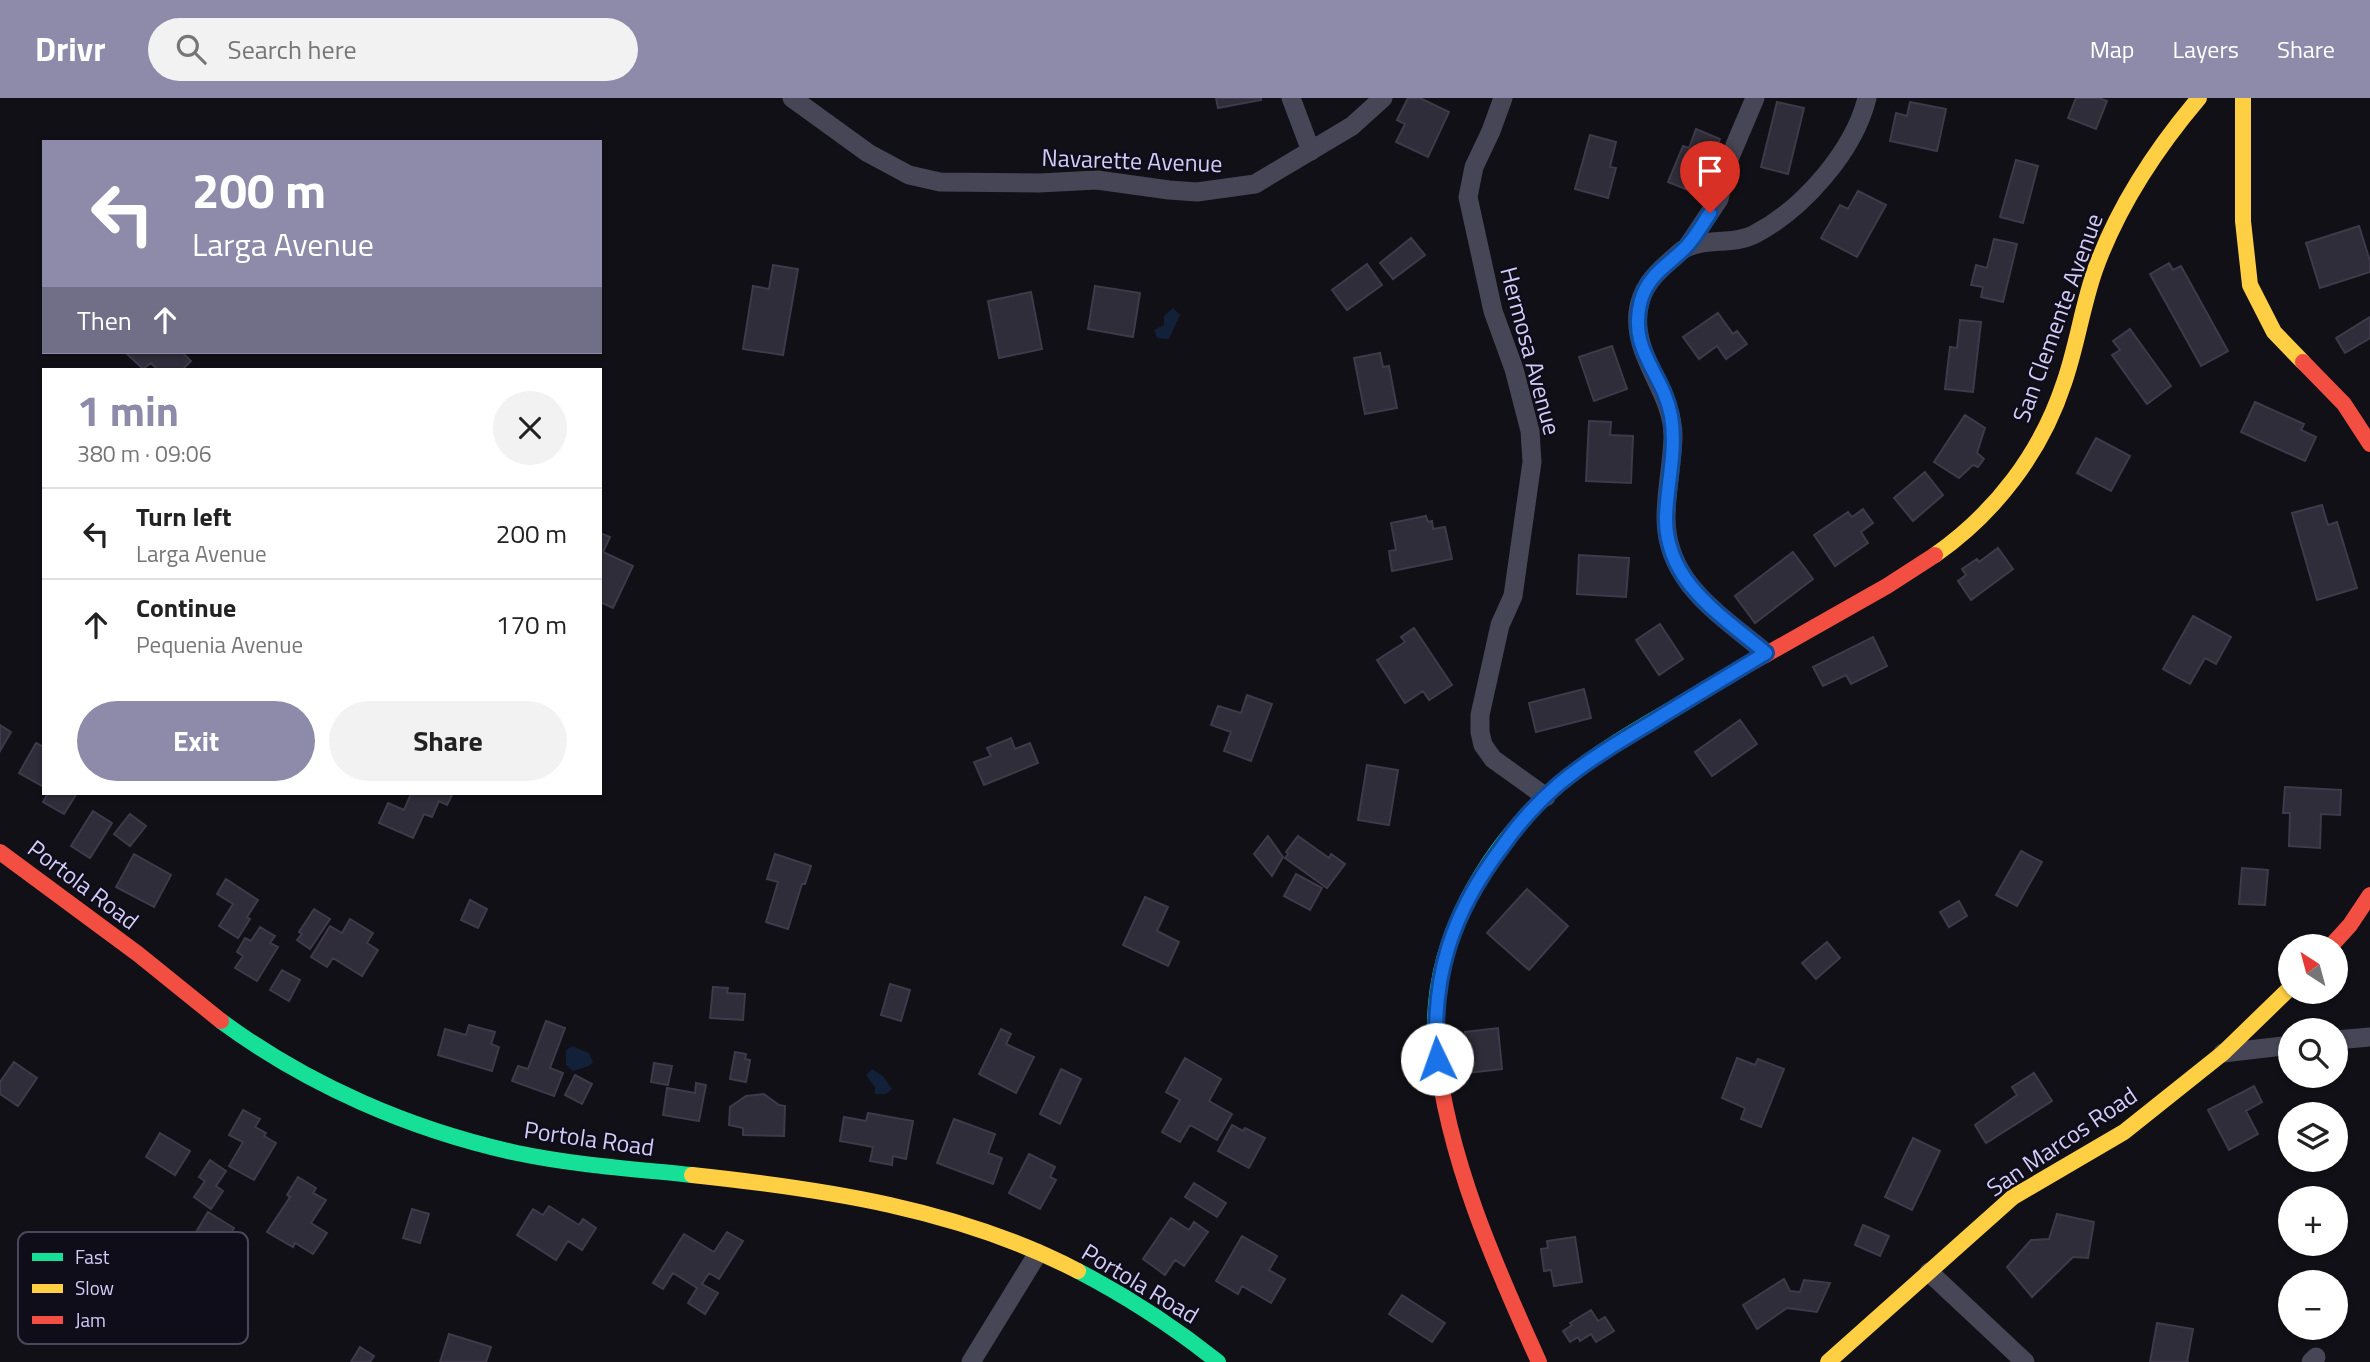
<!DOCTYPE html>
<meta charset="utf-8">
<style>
:root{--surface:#fff;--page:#f2f2f2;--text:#222;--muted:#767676;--line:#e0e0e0;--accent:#8e8aa9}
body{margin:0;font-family:"Titillium Web",sans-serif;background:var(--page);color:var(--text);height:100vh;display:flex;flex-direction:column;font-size:26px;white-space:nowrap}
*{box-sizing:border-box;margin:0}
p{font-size:23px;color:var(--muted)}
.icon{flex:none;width:38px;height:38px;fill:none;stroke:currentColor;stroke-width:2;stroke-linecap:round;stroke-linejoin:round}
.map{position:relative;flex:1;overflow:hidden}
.sheet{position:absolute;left:42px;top:270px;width:560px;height:427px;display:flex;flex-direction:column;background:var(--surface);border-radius:0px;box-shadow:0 2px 5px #0004}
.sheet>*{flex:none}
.banner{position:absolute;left:42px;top:42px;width:560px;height:214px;border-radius:0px;box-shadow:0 2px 5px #0004;background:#8e8aa9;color:#fff;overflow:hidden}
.needle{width:46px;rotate:324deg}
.tools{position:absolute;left:2278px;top:836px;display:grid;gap:14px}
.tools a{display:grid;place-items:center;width:70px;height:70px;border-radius:50%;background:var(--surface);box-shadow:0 2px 5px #0004;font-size:35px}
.pin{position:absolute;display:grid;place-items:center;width:60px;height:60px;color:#fff;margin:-72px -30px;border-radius:50% 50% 50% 0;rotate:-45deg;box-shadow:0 0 7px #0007}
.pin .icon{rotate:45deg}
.me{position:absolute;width:77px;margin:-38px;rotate:357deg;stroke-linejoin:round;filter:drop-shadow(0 0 5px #0008)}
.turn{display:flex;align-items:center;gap:24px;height:147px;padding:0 35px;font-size:32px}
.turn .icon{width:91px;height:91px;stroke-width:2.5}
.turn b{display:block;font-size:49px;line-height:60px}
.then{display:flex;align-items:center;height:66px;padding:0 35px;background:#0003;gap:14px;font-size:26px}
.round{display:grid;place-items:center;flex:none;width:74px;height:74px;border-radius:37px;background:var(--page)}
.head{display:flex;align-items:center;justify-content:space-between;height:119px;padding:0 35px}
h1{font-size:42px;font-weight:700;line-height:52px;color:var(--accent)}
.primary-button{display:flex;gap:14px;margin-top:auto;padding:14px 35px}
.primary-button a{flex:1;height:80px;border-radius:42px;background:var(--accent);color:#fff;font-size:28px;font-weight:700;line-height:80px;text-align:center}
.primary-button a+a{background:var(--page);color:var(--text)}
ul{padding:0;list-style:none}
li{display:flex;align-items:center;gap:21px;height:91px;padding:0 35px;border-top:2px solid var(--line)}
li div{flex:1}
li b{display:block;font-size:26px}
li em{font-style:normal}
header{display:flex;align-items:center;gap:42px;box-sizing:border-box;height:98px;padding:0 35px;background:var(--accent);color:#fff}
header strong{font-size:33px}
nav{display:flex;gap:38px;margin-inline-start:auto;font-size:24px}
.search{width:490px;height:63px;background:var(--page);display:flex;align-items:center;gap:18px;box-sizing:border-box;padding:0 24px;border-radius:38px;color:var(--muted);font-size:26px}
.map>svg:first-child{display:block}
.water{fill:#122039}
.building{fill:#2f2d39;stroke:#3e3a49;stroke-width:2}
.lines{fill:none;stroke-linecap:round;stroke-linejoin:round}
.street{stroke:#474656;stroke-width:19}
.fast{stroke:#16e098;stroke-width:16}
.slow{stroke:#ffcf43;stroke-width:16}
.jam{stroke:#f24e42;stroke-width:16}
.route-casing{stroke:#114b97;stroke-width:18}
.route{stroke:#1a73e8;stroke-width:12}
.labels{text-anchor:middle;stroke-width:5;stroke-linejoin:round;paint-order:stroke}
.street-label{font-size:24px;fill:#d2ccf8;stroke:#0f0d19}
.key{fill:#0f0d19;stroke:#4a465c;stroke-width:2}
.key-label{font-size:19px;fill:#d2ccf8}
</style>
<header>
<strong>Drivr</strong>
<div class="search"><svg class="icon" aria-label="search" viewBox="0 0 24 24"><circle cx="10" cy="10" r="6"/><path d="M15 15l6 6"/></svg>Search here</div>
<nav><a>Map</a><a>Layers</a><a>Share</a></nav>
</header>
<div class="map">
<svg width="2370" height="1264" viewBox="0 0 2370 1264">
<rect width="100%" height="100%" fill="#111016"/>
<!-- water -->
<path class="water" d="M1173 210 1180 217 1169 241 1157 240 1154 232 1164 227V218Z
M572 948 589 955 593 964 589 968 573 973 566 967V952Z
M872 971 883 978 892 991 886 996H875V989L866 977Z"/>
<!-- building -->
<path class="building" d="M1216 0H1261V2L1218 10Z
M1408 0H1420L1449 14 1428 59 1396 44 1405 26 1397 22Z
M2076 0H2099L2107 3 2096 31 2068 20Z
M1777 4 1804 10 1788 76 1761 69Z
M1910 4 1946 11 1937 53 1890 43 1896 15 1907 18Z
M1696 31 1720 41 1698 96 1668 84 1683 48 1689 50Z
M1590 37 1616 44 1610 69 1616 70 1608 100 1575 91Z
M2016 62 2038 68 2023 125 2000 119Z
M1858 93 1886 107 1857 159 1821 140 1840 107 1848 111Z
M2359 128 2370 163V174L2320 190 2306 145Z
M1411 140 1425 157 1393 181 1380 165Z
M1994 141 2017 146 2003 204 1981 199 1983 189 1971 187 1976 167 1987 170Z
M2169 165 2173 172 2181 168 2228 253 2201 268 2150 176Z
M1367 166 1382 187 1347 212 1332 192Z
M773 167 798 171 783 257 743 251 753 188 769 191Z
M1095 188 1140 195 1133 239 1088 231Z
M1031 194 1042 251 999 260 988 203Z
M1718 215 1733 236 1737 233 1747 246 1726 261 1717 248 1699 261 1683 239Z
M2370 219V240L2345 255 2336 240Z
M1960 222 1981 224 1973 294 1945 291 1950 249 1957 250Z
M2130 231 2171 288 2147 306 2112 257 2120 252 2113 243Z
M1612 248 1627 291 1594 303 1579 259Z
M125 254H182L191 263 183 271H157L151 265 143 271Z
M1380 255 1383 269 1389 268 1397 310 1365 316 1354 260Z
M2255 304 2304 326 2301 332 2316 339 2305 363 2241 334Z
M1965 317 1985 330 1977 355 1984 361 1978 369 1973 367 1959 380 1934 364Z
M1589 323 1611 324 1610 337 1633 338 1631 385 1586 383Z
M2096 340 2130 358 2111 393 2077 375Z
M1925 374 1943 397 1913 423 1894 400Z
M2322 407 2328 427 2337 424 2357 490 2317 502 2292 415Z
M1863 411 1873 425 1861 434 1868 445 1835 468 1814 437 1848 414 1852 419Z
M1426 418 1428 424 1432 423 1433 431 1445 429 1452 461 1392 473 1389 453 1396 452 1391 425Z
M600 435 610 439 603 454 633 468 613 510 600 504Z
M1998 450 2013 471 1971 502 1958 483 1966 477 1962 471 1977 461 1979 464Z
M1793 454 1813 481 1755 525 1735 498Z
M1579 457 1629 460 1626 499 1577 496Z
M2193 518 2231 539 2216 566 2205 560 2190 586 2163 571Z
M1660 526 1683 561 1659 577 1636 542Z
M1414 530 1452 587 1429 602 1423 593 1405 605 1377 562 1405 544 1401 539Z
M1873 539 1887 568 1851 586 1846 577 1823 588 1813 569Z
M1584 591 1591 620 1536 634 1529 605Z
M1247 597 1272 606 1251 663 1224 653 1231 634 1211 627 1218 608 1241 615Z
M1740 622 1757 646 1712 678 1695 654Z
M0 627 11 634 0 653Z
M1011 640 1015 651 1030 645 1038 665 984 687 974 664 991 658 987 650Z
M36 645 44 649V689L19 675Z
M1367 667 1398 672 1389 727 1358 722Z
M2285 689 2341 692 2340 717 2321 716 2320 750 2289 748 2290 715H2283Z
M48 695H77L64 716 43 704Z
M408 695H453L447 707 439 703 432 719 424 716 413 740 379 725 388 705 404 712 411 696Z
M93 713 112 725 90 760 71 748Z
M130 716 146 728 130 748 114 736Z
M1268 738 1283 759 1272 778 1254 756Z
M1298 738 1329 760 1331 756 1345 766 1327 790 1285 760 1288 756 1286 754Z
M2021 753 2042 764 2017 808 1996 797Z
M134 756 171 777 154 809 116 789Z
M775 756 811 768 805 786H802L788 831 766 824 778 784 767 781Z
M2242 770 2268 772 2265 807 2239 806Z
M1296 776 1322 790 1310 812 1284 798Z
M226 781 258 802 247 819 250 821 238 840 219 828 233 806 217 796Z
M1527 791 1568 828 1529 872 1487 835Z
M1145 799 1168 809 1157 833 1179 844 1168 868 1123 847Z
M470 802 487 811 478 830 461 822Z
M1959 803 1967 818 1949 829 1940 814Z
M314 811 330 821 310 851 297 842 302 836 299 834Z
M350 821 373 835 367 845 378 852 362 878 333 860 327 869 311 859 330 828 342 835Z
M260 829 275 838 270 845 278 849 257 883 235 870 243 858 237 854 245 840 251 843Z
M1827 844 1840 860 1816 881 1802 865Z
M282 872 300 882 289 903 270 892Z
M890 886 910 892 901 923 881 917Z
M713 889 728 890 727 895 745 896 743 922 710 920Z
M546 923 565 930 550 970 563 975 554 998 512 983 518 968 528 971Z
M469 927 495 934 491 946 499 949 492 973 438 957 445 931 466 937Z
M1498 930 1502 971 1468 975 1465 934Z
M1001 931 1011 936 1006 946 1034 959 1016 995 979 976Z
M735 954 746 956 745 961 750 962 746 984 730 981Z
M1185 960 1221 981 1209 1003 1232 1016 1217 1042 1190 1027 1180 1044 1162 1034 1180 1002 1166 994Z
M1737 960 1755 967 1758 961 1784 971 1761 1029 1741 1021 1745 1010 1722 1000Z
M14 964 37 980 18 1008 0 996V984Z
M654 965 672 968 668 987 651 984Z
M1061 971 1081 981 1060 1026 1040 1016Z
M2034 975 2052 1003 1986 1045 1975 1027 2017 997 2012 989Z
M575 977 592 986 582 1006 565 997Z
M696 985 706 987 699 1023 663 1017 667 990 695 995Z
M2254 988 2262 1004 2246 1013 2258 1036 2229 1052 2208 1012Z
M764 996 779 1007 785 1008 784 1038 743 1037V1030L729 1027 730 1009 746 998Z
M243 1012 260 1021 255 1029 266 1035 264 1038 276 1045 254 1082 229 1068 243 1044 229 1037Z
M868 1015 913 1023 906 1061 893 1058 892 1067 870 1063 873 1049 840 1043 844 1019 866 1023Z
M954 1021 995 1036 988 1055 1002 1060 993 1086 937 1065Z
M1232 1027 1243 1033 1245 1030 1265 1040 1249 1070 1218 1053Z
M160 1035 190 1053 175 1077 146 1059Z
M1913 1040 1940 1053 1912 1112 1885 1099Z
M1029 1056 1055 1069 1050 1079 1056 1082 1040 1111 1009 1095Z
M210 1062 226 1073 216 1088 223 1093 211 1111 194 1099 205 1083 199 1079Z
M298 1079 316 1090 313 1095 326 1102 311 1125 327 1135 313 1156 295 1145 293 1149 267 1134 290 1099 287 1097Z
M1194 1085 1226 1105 1217 1119 1185 1099Z
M549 1108 579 1127 583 1121 596 1130 582 1152 568 1143 556 1162 517 1137 533 1111 543 1117Z
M412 1111 429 1116 420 1145 403 1140Z
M208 1114 234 1130 214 1164 198 1155 204 1145 193 1139Z
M2057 1116 2094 1124 2088 1160 2073 1159 2032 1199 2007 1169 2031 1142 2049 1141Z
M1171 1120 1189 1132 1194 1124 1208 1134 1184 1168 1175 1162 1165 1177 1143 1161Z
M1863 1127 1889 1138 1880 1158 1855 1147Z
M727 1134 743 1143 719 1181 709 1175 702 1186 718 1195 705 1216 688 1205 697 1190 673 1175 663 1191 653 1185 684 1136 714 1154Z
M1242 1138 1277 1158 1269 1172 1285 1181 1271 1205 1242 1188 1238 1196 1216 1183Z
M1575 1139 1582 1184 1554 1188 1551 1172 1544 1173 1541 1151 1548 1150 1547 1143Z
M1784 1181 1790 1193 1800 1194 1804 1182 1830 1185 1817 1214 1787 1210 1757 1231 1743 1207Z
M1402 1197 1445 1225 1432 1244 1389 1216Z
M1591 1212 1598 1223 1605 1219 1614 1233 1596 1244 1591 1236 1580 1243 1578 1239 1570 1244 1563 1233 1572 1227 1570 1225Z
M2157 1225 2193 1231 2187 1264H2189H2150Z
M449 1236 491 1249 486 1264H440Z
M360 1249 374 1258 370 1264H351Z"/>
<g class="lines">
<!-- street -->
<path class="street" d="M792 0 868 55 909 77 940 84 1039 85 1097 82 1169 92 1197 94 1255 86 1352 28 1383 0
M1291 0 1311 53
M1503 0 1491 33 1474 69 1468 99 1493 213 1514 271 1530 333 1532 364 1513 498 1500 527 1480 617V634L1483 647 1493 661 1546 699
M1687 149 1719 101 1727 66 1755 0
M1766 555C1721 517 1666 485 1666 420 1666 393 1672 367 1673 340 1674 294 1633 261 1638 214 1641 190 1654 177 1671 162 1676 158 1682 151 1688 149 1708 140 1735 147 1755 136 1803 111 1854 53 1867 0
M2336 942 2370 939
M2223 955 2291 947
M1929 1174 2025 1264
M971 1264 1038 1155
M2311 1264 2316 1259"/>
<!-- fast -->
<path class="fast" d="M221 923C308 987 411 1032 517 1055 574 1067 634 1071 692 1077
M1436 952C1426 845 1489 742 1570 677 1611 644 1660 619 1705 591
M1078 1173C1128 1199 1174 1229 1218 1264"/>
<!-- slow -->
<path class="slow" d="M2243 0V123L2250 187 2274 234 2303 264
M1935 457C1995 415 2041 355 2064 285 2077 248 2082 209 2095 172 2118 108 2155 52 2199 0
M692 1077C824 1091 959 1111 1078 1173
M1828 1264 2013 1099 2124 1034 2223 955 2291 889"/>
<!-- jam -->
<path class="jam" d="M2303 264 2344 306 2370 346
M1705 591 1887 488 1935 457
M0 754 138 856 221 923
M2330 849 2350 827 2370 797
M1436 952C1448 1061 1494 1165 1539 1264"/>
</g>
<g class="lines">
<!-- route casing -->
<g class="route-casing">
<path id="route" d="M1437 961C1431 878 1452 815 1502 749 1518 726 1538 704 1559 686 1588 662 1620 643 1652 624 1689 601 1728 578 1766 555 1721 517 1665 484 1666 419 1667 385 1677 351 1671 318 1663 274 1627 252 1641 202 1648 177 1668 167 1685 150 1695 140 1702 127 1710 115"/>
</g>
<!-- route -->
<use href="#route" class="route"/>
</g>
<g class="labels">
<!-- street labels -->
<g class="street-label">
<text transform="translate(1132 63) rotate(2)" y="8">Navarette Avenue</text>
<text transform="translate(2058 220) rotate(-70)" y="8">San Clemente Avenue</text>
<text transform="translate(1530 253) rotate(75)" y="8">Hermosa Avenue</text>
<text transform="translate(83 787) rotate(37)" y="8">Portola Road</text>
<text transform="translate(589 1041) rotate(8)" y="8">Portola Road</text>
<text transform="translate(2062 1044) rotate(-34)" y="8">San Marcos Road</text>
<text transform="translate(1140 1186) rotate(31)" y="8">Portola Road</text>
</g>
</g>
<!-- legend -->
<rect x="18" y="1134" width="230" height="112" rx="10" class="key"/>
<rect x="32" y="1155" width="31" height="8" fill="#16e098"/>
<rect x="32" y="1186" width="31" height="9" fill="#ffcf43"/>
<rect x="32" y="1218" width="31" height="8" fill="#f24e42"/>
<g class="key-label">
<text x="75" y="1166">Fast</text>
<text x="75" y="1197">Slow</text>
<text x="75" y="1229">Jam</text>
</g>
</svg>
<div class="tools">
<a><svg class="needle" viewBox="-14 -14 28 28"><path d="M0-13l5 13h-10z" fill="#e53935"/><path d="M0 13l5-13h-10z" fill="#767676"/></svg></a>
<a><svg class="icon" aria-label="search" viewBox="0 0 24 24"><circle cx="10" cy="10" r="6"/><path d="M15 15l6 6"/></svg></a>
<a><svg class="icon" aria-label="layers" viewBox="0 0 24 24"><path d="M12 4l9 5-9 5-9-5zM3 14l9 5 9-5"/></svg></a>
<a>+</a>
<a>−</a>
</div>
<div class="pin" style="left:1710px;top:115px;background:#d93025"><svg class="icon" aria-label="arrive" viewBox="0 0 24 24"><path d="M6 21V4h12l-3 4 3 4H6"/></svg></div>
<svg class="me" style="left:1437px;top:961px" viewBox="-20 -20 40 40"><circle r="19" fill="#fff"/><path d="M0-13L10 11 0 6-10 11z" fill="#1a73e8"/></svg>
<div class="banner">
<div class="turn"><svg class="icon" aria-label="left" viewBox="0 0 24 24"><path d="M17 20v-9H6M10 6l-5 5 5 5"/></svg><div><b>200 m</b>Larga Avenue</div></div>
<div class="then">Then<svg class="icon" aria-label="ahead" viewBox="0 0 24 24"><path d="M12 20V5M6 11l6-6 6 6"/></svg></div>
</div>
<section class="sheet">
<div class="head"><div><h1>1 min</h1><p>380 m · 09:06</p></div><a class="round"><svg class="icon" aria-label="close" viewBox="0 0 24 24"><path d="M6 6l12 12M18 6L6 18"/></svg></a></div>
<ul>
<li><svg class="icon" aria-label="left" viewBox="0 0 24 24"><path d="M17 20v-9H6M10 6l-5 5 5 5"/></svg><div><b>Turn left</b><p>Larga Avenue</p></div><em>200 m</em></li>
<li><svg class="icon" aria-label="ahead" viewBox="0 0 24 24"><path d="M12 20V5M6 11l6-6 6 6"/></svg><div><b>Continue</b><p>Pequenia Avenue</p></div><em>170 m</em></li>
</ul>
<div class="primary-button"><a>Exit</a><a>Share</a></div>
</section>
</div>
